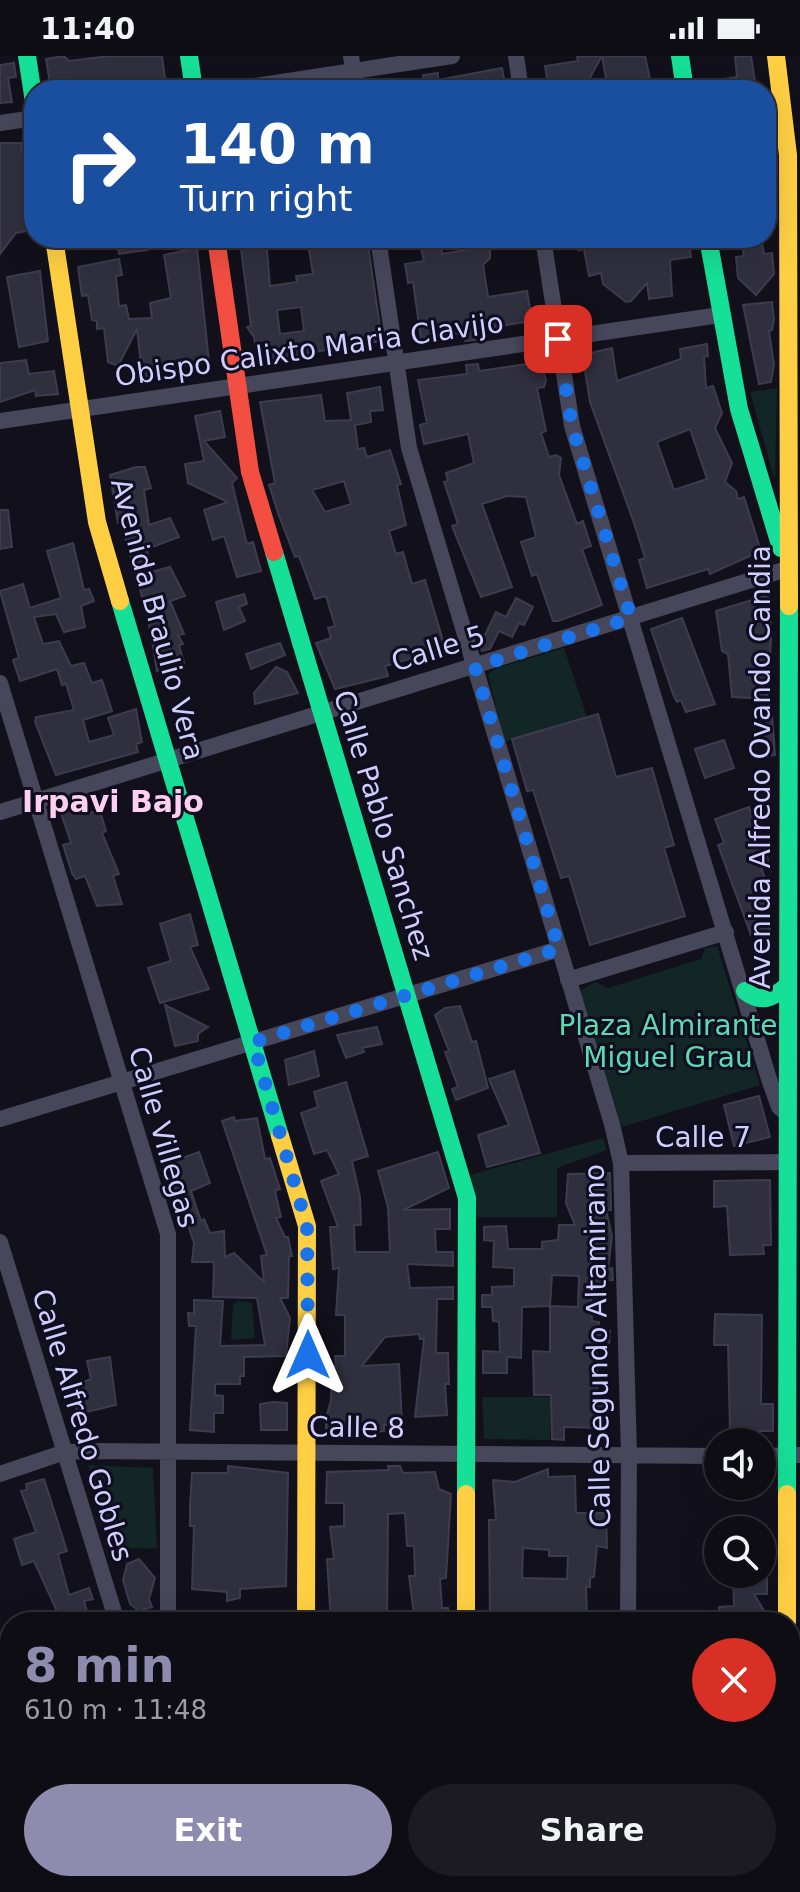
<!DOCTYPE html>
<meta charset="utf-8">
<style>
:root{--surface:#0e0d14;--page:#1c1b22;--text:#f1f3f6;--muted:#9b9ca0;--line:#2e2d34;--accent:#8d8cae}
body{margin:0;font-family:"DejaVu Sans",sans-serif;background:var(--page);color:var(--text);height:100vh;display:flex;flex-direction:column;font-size:30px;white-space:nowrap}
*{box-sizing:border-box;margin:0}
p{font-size:26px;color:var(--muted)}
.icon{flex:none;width:44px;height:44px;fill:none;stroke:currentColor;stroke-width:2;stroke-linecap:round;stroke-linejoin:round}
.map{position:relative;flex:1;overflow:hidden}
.side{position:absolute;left:0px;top:1556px;width:800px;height:280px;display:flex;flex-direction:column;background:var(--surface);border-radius:32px 32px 0 0;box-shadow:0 8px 32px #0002,0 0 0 2px var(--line)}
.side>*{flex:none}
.banner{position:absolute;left:24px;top:24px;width:752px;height:168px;border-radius:32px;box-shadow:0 8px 32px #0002,0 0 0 2px var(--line);background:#1a4fa0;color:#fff;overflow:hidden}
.buttons{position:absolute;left:704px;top:1372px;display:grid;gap:16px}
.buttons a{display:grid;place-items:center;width:72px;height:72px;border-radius:50%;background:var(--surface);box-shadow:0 8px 32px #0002,0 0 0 2px var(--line);font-size:40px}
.pin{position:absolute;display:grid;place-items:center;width:68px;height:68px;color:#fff;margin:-34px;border-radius:16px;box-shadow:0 4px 12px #0006}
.me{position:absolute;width:88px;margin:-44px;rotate:0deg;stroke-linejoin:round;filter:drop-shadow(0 0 6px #0008)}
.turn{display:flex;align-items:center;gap:28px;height:168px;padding:0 24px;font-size:36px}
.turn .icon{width:104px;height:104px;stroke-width:2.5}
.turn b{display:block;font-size:56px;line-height:68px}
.round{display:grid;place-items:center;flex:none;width:84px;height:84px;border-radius:42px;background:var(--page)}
.summary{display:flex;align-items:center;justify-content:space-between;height:136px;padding:0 24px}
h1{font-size:48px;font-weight:600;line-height:60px;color:var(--accent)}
.cta{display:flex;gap:16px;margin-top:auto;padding:16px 24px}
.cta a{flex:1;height:92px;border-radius:48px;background:var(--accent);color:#fff;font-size:32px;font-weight:600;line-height:92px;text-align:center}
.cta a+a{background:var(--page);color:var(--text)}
.status{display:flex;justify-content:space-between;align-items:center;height:56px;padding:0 40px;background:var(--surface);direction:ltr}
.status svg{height:22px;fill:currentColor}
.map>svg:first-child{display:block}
.green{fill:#112625}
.building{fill:#302f3e;stroke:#3e3b4f;stroke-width:2;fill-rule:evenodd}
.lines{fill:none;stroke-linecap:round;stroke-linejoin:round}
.street{stroke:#47475c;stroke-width:16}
.fast{stroke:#16e098;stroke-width:18}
.slow{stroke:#ffcf43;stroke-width:18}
.jam{stroke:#f24e42;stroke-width:18}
.route{stroke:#1a73e8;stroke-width:14;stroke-dasharray:0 25.2}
.labels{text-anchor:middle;stroke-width:6;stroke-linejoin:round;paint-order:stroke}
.street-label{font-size:28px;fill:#cfcefd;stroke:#0f0d1f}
.park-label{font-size:28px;fill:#5ddab0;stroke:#0f0d1f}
.neighbourhood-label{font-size:30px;font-weight:bold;fill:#fdd0f0;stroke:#0f0d1f}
</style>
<div class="status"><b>11:40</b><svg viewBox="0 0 49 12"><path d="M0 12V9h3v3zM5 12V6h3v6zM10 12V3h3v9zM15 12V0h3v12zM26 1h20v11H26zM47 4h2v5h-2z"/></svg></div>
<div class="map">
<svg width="800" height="1836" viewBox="0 0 800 1836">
<rect width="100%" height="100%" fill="#12111b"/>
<!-- green -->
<path class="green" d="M777 332 775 421 774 422 750 336Z
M564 592 587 661 505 686 488 619 494 613Z
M717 890 760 1029 622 1071 580 935 595 926 608 932 701 903 705 892Z
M603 1082 607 1094 557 1112V1161H477L470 1119Z
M238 1245 252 1247 255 1282 231 1284 233 1248Z
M482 1341H551L550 1384 484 1383Z
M88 1409 153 1412 157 1492 110 1493Z"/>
<!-- building -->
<path class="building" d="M64 0 69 5 110 0H162L165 23 126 25 127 32 115 34H51L46 3Z
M577 0H602L587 27 573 34H549L545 10 578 5Z
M602 0H645L650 23 638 24 639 31 608 34Z
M735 0H751L756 32 699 34V27L737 21Z
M14 7 16 21 8 22 12 46 0 47V9Z
M502 12 506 34H416V28L424 26 423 19 438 17V24Z
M0 87H21L30 151H26L32 174 16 177 0 198Z
M116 182H147L148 194 119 198Z
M247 182H266L270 230 297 226 296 220 313 218 307 182H367L382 285 258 305 254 281 247 271 251 270 241 193 248 191ZM301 251 304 275 280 278 277 254Z
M424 182H440L442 198 490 190V202L483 209 488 241 527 235 532 265 474 274 475 284 465 285 463 277 421 283 413 226 408 227 405 208 424 205 421 192 425 189Z
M576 182H688L691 201 670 204 672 240 649 243 647 227 631 245 626 246 603 228 601 217 589 220 584 193 579 194Z
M741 182H761L764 198 772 197 774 218 756 239 738 222 736 201 744 200Z
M197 192 209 306 175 311 177 320 143 326 137 273 118 310 108 306 104 272 97 273V265L92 264 88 239 82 240 78 211 119 203 122 219 116 220 119 250 126 249 129 263 152 262 150 247 171 242 164 199Z
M40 215 48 285 19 291 7 221Z
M772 246 774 264 772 274 769 275 774 309 771 326 759 328 743 249Z
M707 288 708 300 704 301 706 332 713 330 722 357 715 372 732 407 725 426 736 435 738 443 744 441 761 495 710 518 708 513 647 532 639 504 645 502 633 464 590 346 584 308 586 298 612 292 617 325 681 303 680 293ZM690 373 707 423 674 434 657 386Z
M26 304 29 318 54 315 58 338 36 340 35 334 0 346V307Z
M540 306 546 324 544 331 537 332 546 375 541 377 549 401 556 399 561 402 559 419 577 468 583 465 591 490 582 493 602 549 558 565H553L537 518 532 520 521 486 536 481 526 441 507 440 482 448 512 531 481 541 452 470 458 468 444 426 448 425 446 417 474 407 468 378 424 388 420 369 427 367 418 324 467 318 466 309 478 308 479 315Z
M380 331 383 354 370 355 371 366 355 369 358 393 364 392 367 401 390 394 401 428 397 429 406 469 389 475 396 498 403 496 412 528 425 524 447 598 421 605 420 599 406 604 385 610 388 620 335 633 316 587 331 582 328 572 335 570 326 540 315 543 299 500 295 501 278 457 269 429 275 427 260 346 321 339 325 365 351 364 347 337ZM344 425 351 448 325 456 312 434Z
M220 355 225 381 204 385 237 422 232 427 247 488 253 486 261 515 237 521 224 480 213 484 204 454 228 446 188 427 185 408 204 405 195 360Z
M136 411H145L151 432 144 434 149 469 170 462 179 481 147 493 151 516 170 511 185 540 170 545 184 578 178 579 183 588 179 589 184 607 157 615 148 562 121 467H118L110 419Z
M0 454H8L12 491 0 493Z
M73 487 84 534 89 533 94 545 81 550 85 571 64 576 56 558 34 561 43 588 59 585 71 610 84 607 92 627 102 624 112 655 83 664 89 686 114 679 108 662 136 653 142 686 136 688 138 696 56 719 35 666 36 661 74 654 66 628 62 629 57 613 20 625 13 604 19 602 0 535 23 528 30 552 61 542 47 495Z
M244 538 247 548 239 551 245 565 224 574 216 546Z
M765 540 770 543 771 583 767 643 732 641 728 598 722 595 716 555Z
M516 542 533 551 524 569 519 567 512 581 499 575 490 593 482 595 480 589 496 556 506 561Z
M682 562 715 648 686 656 681 644 677 646 673 638 651 573Z
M280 587 285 599 251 613 246 598Z
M276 611 287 616 298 637 255 648 254 637Z
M598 658 616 721 652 712 674 789 664 792 685 860 590 889 569 820 561 822 533 734 527 735 512 683Z
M772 659 775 699 768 700 760 662Z
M724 684 734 712 705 722 695 693Z
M86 743 90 757 100 755 106 775 102 777 119 818 113 820 122 848 97 850 85 820 76 823 72 817 63 789 71 787 59 751Z
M749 751 768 804 760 807 771 843 766 845 770 874 751 879 718 789 724 787 715 763Z
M190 858 198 889 190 891 209 933 160 947 148 912 171 905 160 868Z
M165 949 208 971 198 978V985L175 990Z
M460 950 472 986 476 985 488 1032 456 1044 452 1033 458 1031 445 996 449 995 435 959 445 952Z
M377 971 382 988 362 992 364 996 346 1002 337 979Z
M314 995 319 1020 289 1029 285 1004Z
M514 1015 540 1097 487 1111 478 1079 509 1069 489 1023Z
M346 1026 368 1100 352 1105 360 1141 361 1169H354L355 1196H390L388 1151 378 1115 438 1096 449 1132 403 1154 450 1153V1173H435L436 1196H453V1210L407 1208 410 1232 453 1231V1243H437L436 1297H448L449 1328H445L447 1359 415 1361 424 1283H420L419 1278 385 1281 362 1310 399 1308 402 1367 384 1369V1375L362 1377V1369L334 1379 326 1374V1363L331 1344 332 1311 336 1310 335 1300H345V1259H336L339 1212 333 1213 330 1171H338L321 1125 339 1118 327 1094 314 1098 301 1057 318 1051 314 1036Z
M759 1040 770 1081 734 1090 724 1049Z
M234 1061 235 1065 257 1062 265 1103 270 1102 280 1133 275 1135 281 1161 276 1162 285 1181H288L292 1200H289L288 1242H280L290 1262 286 1300 244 1301V1320H240V1328H215V1339L223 1340V1357H214V1376L190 1374 196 1270H189L188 1257 194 1258V1244L223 1245 220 1290 265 1289 257 1242 213 1241 214 1206H192L194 1187 175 1131 171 1129 177 1118 174 1105 199 1096 210 1127 191 1135 201 1165 204 1163 210 1177 224 1175 225 1201 234 1197 264 1226 261 1200 267 1199 222 1065Z
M610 1117 611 1154H606L612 1180 608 1213 612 1212 613 1224 605 1225V1243L591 1242 592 1265 599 1266V1275H610L609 1288H596L598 1346H604L606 1372 564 1371V1384L552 1383 551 1339H534L533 1295 550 1296V1250L522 1251 521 1302 507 1301V1317H483V1295L500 1296 499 1266 493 1265 492 1251H482V1239H492V1231L514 1230V1212L493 1211 494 1185 484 1184V1171L506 1170 508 1193H542V1186L558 1184 559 1169H575L566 1147 568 1118ZM552 1219 579 1220 578 1251 550 1250Z
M770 1124 771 1189H763L764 1198 730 1199 727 1150 714 1151V1125Z
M715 1258 762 1259 761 1348H773V1375H730L728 1289H714Z
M110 1301 116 1349 78 1358 71 1331 91 1323 87 1305Z
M273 1346 287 1347V1374H261L260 1348Z
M228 1410 288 1417 286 1530 240 1533V1542L227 1545V1536L192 1533 194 1470H190V1450L192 1417H228Z
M388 1410H400L403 1417 435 1416 439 1433 451 1438 446 1522 440 1523 442 1552H448V1566H415L409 1520H415L414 1490H407L405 1457 388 1458 387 1566H331L327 1503H334L330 1471 344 1470V1447H326L327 1416 389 1414Z
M548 1413V1421L575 1420 576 1457H606L607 1492 597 1490 594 1521 590 1522V1531H586L587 1557 559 1559 564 1566H490L489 1464H496L493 1424 515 1426ZM523 1492 549 1494V1500H568L567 1523 522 1522Z
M44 1423 67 1495 58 1498 69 1539 89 1532 93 1543 84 1545 90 1566H62L34 1505 22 1509 14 1483 36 1476 21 1435 27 1434 26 1428Z
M139 1503 155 1522 149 1543 152 1551 139 1555 130 1548 123 1524 127 1508Z
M733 1518H767V1538H754L771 1566H719V1551L734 1550Z"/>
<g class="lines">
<!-- street -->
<path class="street" d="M351 0 356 34
M516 0 521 34
M228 34 452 0
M0 67 34 62
M378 182 409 392 612 1068 621 1107 629 1399 628 1566
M543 182 572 370 769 1023 779 1051 786 1057
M0 365 720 259
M0 627 168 1178V1566
M0 756 787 513
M568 924 726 876
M0 1063 559 893
M621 1107 786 1106
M0 1186 117 1566
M762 1400 800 1399
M0 1418 62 1397 83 1395 718 1400
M0 1686 9 1710
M790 1757H800
M108 1826 111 1836
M494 1827 718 1829
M413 1836V1826"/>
<!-- fast -->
<path class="fast" d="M27 0 34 46
M189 0 194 34
M680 0 685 34
M708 182 739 353 781 492
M274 496 467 1142 466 1438
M120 545 280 1080
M745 935C761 948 773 942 787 930
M787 1438 789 550
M255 1826 257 1836
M466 1826 494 1827V1836
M715 1836 718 1829 784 1830"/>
<!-- slow -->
<path class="slow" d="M776 0 788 99 789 550
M54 182 97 466 120 545
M280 1080 307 1170 306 1566
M466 1566V1438
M787 1566V1438"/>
<!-- jam -->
<path class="jam" d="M216 182 250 416 274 496"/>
</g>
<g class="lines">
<!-- route -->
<path class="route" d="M308 1299 307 1170 253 986 559 893 475 611 631 562 572 370 558 283"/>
</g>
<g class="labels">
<!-- street labels -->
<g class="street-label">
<text transform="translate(309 293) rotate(-8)" y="10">Obispo Calixto Maria Clavijo</text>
<text transform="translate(158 563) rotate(75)" y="10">Avenida Braulio Vera</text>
<text transform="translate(438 592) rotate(-17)" y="10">Calle 5</text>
<text transform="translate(760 711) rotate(-90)" y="10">Avenida Alfredo Ovando Candia</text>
<text transform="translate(384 769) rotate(73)" y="10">Calle Pablo Sanchez</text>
<text transform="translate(164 1081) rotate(74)" y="10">Calle Villegas</text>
<text x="703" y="1091">Calle 7</text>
<text transform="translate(597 1290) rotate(-91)" y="10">Calle Segundo Altamirano</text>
<text transform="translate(83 1369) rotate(73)" y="10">Calle Alfredo Gobles</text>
<text transform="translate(357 1371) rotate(1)" y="10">Calle 8</text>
</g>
<!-- park labels -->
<g class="park-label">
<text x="668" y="979">Plaza Almirante<tspan x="668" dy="32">Miguel Grau</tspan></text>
</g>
<!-- neighbourhood labels -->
<g class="neighbourhood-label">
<text x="113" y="756">Irpavi Bajo</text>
</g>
</g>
</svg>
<div class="buttons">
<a><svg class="icon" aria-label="sound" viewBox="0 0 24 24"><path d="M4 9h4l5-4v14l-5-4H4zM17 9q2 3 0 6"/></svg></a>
<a><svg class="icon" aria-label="search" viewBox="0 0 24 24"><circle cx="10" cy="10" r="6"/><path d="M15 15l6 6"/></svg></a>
</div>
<div class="pin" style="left:558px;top:283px;background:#d93025"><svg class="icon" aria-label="arrive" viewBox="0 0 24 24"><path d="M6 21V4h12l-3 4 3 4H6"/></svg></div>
<svg class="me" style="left:308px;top:1299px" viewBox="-20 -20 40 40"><path d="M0-17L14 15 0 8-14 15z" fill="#1a73e8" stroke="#fff" stroke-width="4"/></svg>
<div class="banner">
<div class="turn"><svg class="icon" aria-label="right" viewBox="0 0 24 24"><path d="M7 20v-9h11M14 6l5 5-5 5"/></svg><div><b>140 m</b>Turn right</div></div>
</div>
<section class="side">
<div class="summary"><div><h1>8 min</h1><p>610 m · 11:48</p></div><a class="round" style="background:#d93025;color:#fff"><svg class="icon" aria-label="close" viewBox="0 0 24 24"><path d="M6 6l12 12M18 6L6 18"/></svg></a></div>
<div class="cta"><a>Exit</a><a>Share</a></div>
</section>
</div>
